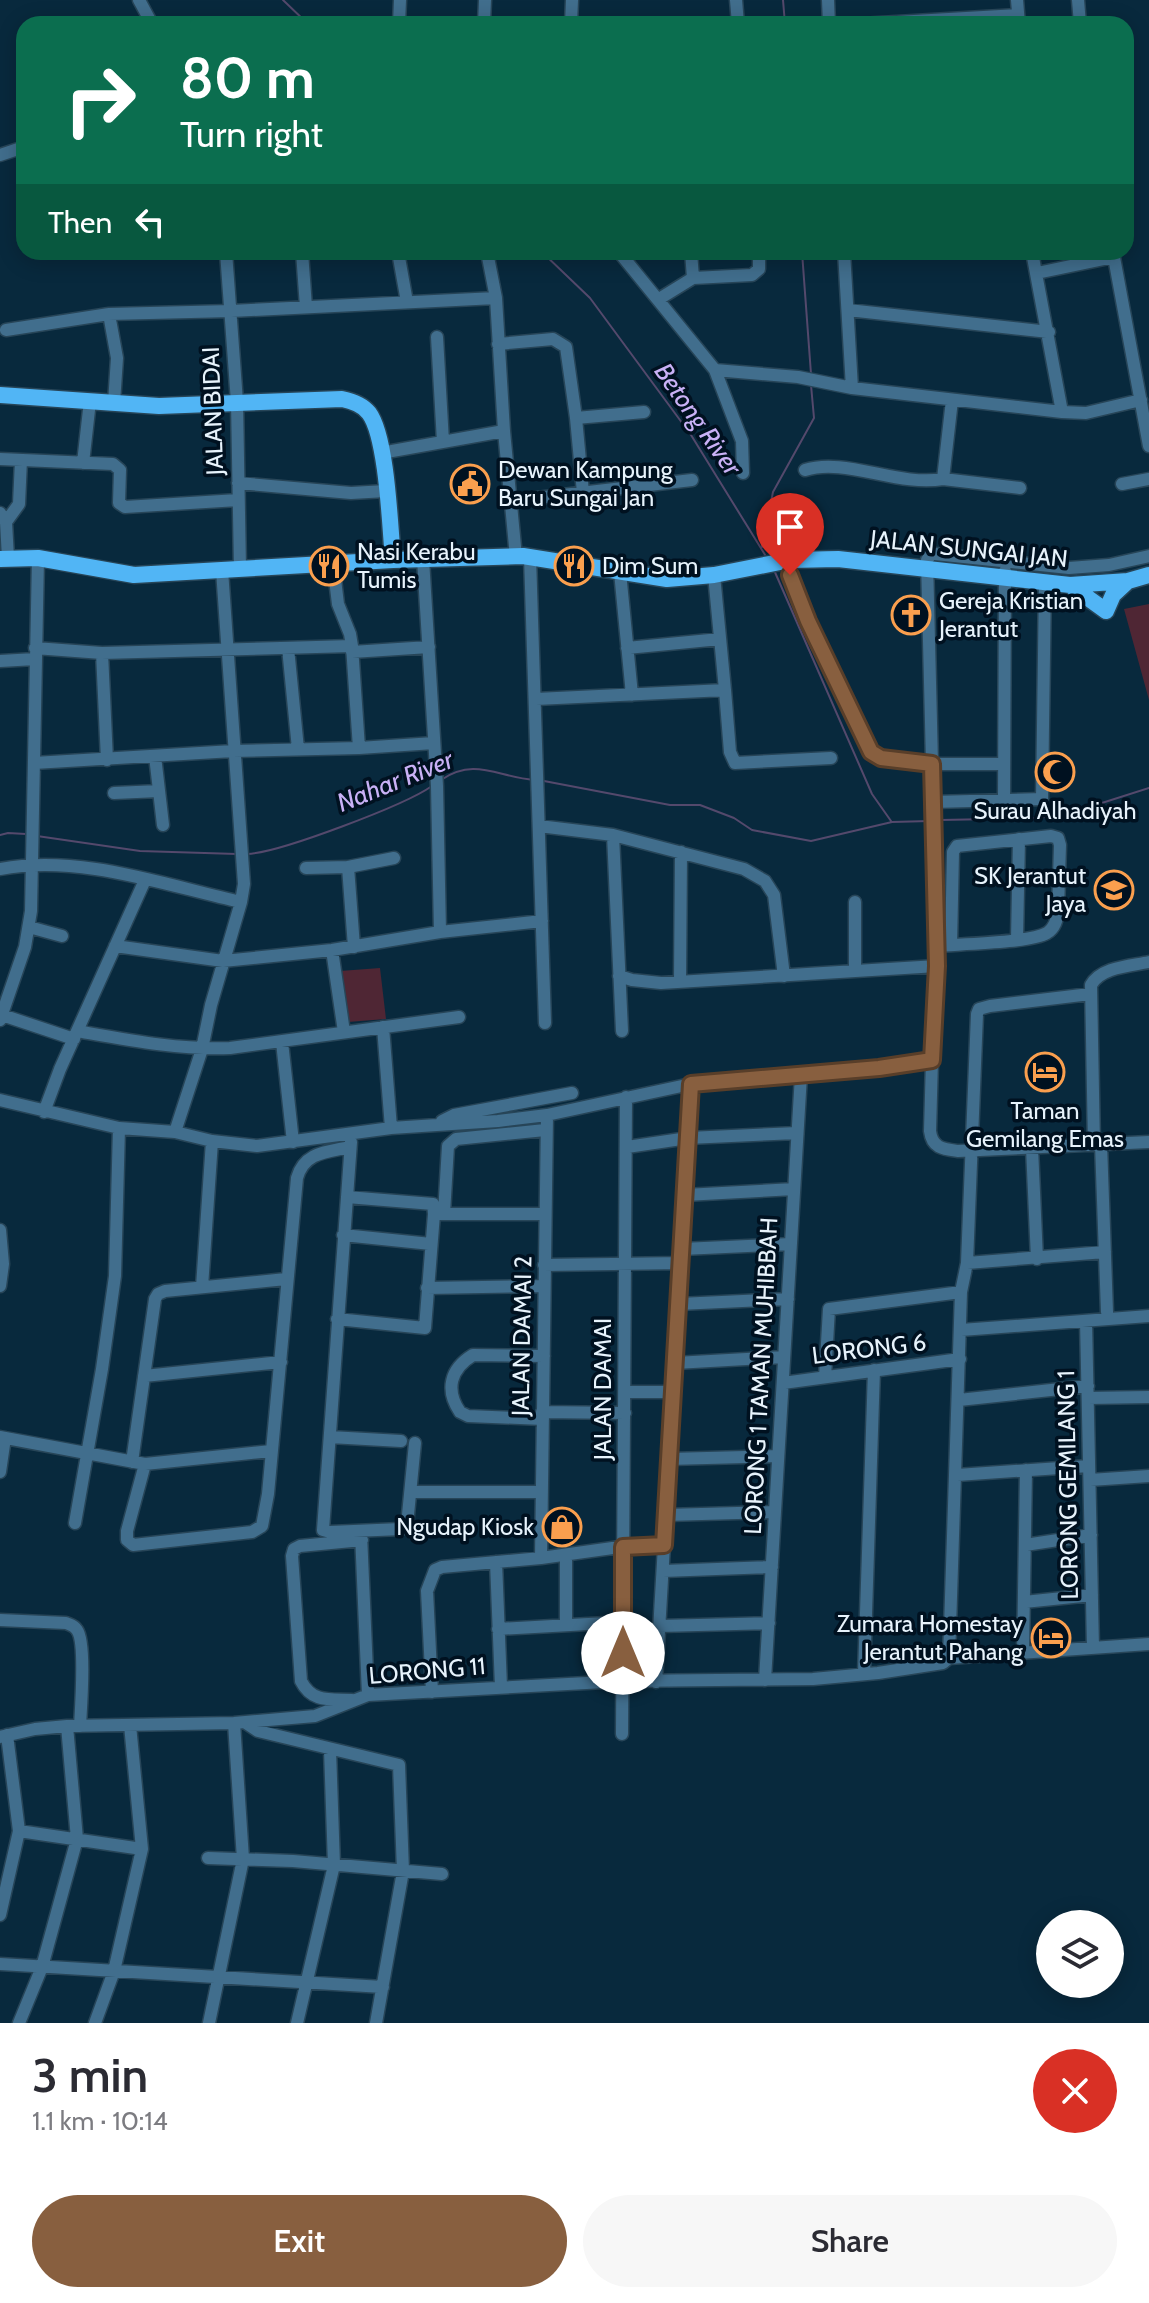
<!DOCTYPE html>
<meta charset="utf-8">
<style>
:root{--surface:#fff;--page:#f7f7f7;--text:#2b2b33;--muted:#7c7c81;--accent:#885f3f}
body{margin:0;font-family:Cabin,sans-serif;background:var(--page);color:var(--text);height:100vh;display:flex;flex-direction:column;font-size:30px;white-space:nowrap}
*{box-sizing:border-box;margin:0}
p{font-size:26px;color:var(--muted)}
.icon{flex:none;width:44px;height:44px;fill:none;stroke:currentColor;stroke-width:2;stroke-linecap:round;stroke-linejoin:round}
.map{position:relative;height:2023px;overflow:hidden}
.side{display:flex;flex-direction:column;background:var(--surface);flex:1}
.side>*{flex:none}
.banner{position:absolute;left:16px;top:16px;width:1118px;height:244px;border-radius:24px;box-shadow:0 4px 20px #0003;background:#0b6e4f;color:#fff;overflow:hidden}
.controls{position:absolute;left:1036px;top:1910px;display:grid;gap:16px}
.controls a{display:grid;place-items:center;width:88px;height:88px;border-radius:50%;background:var(--surface);box-shadow:0 4px 20px #0003;font-size:40px}
.pin{position:absolute;display:grid;place-items:center;width:68px;height:68px;color:#fff;margin:-82px -34px;border-radius:50% 50% 50% 0;rotate:-45deg;box-shadow:0 0 8px #0007}
.pin .icon{rotate:45deg}
.me{position:absolute;width:88px;margin:-44px;rotate:0deg;stroke-linejoin:round;filter:drop-shadow(0 0 6px #0008)}
.turn{display:flex;align-items:center;gap:28px;height:168px;padding:0 32px;font-size:36px}
.turn .icon{width:104px;height:104px;stroke-width:2.5}
.turn b{display:block;font-size:56px;line-height:68px}
.then{display:flex;align-items:center;height:76px;padding:0 32px;background:#0003;gap:16px;font-size:30px}
.round{display:grid;place-items:center;flex:none;width:84px;height:84px;border-radius:42px;background:var(--page)}
.summary{display:flex;align-items:center;justify-content:space-between;height:136px;padding:0 32px}
h1{font-size:48px;font-weight:600;line-height:60px}
.primary-button{display:flex;gap:16px;margin-top:auto;padding:16px 32px}
.primary-button a{flex:1;height:92px;border-radius:48px;background:var(--accent);color:#fff;font-size:32px;font-weight:600;line-height:92px;text-align:center}
.primary-button a+a{background:var(--page);color:var(--text)}
.map>svg:first-child{display:block}
.green{fill:#4f2634}
.lines{fill:none;stroke-linecap:round;stroke-linejoin:round}
.stream{stroke:#54496c;stroke-width:2}
.minor-casing{stroke:#274558;stroke-width:15}
.major-casing{stroke:#274558;stroke-width:19}
.minor{stroke:#416e8d;stroke-width:12}
.major{stroke:#51b5f5;stroke-width:16}
.route-casing{stroke:#583e29;stroke-width:20}
.route{stroke:#885f3f;stroke-width:14}
.labels{text-anchor:middle;stroke-width:7;stroke-linejoin:round;paint-order:stroke}
.street-label{font-size:24px;fill:#e7f3fc;stroke:#001120}
.poi-label{font-size:24px;fill:#e7f3fc;stroke:#001120;text-anchor:start}
.water-label{font-size:26px;font-style:italic;fill:#c9b1f6;stroke:#001120}
</style>
<div class="map">
<svg width="1149" height="2023" viewBox="0 0 1149 2023">
<rect width="100%" height="100%" fill="#08293d"/>
<!-- green -->
<path class="green" d="M1149 604V700L1124 609Z
M380 968 386 1019 348 1022 340 971Z"/>
<g class="lines">
<!-- stream -->
<path class="stream" d="M283 0 308 24
M783 0 785 24
M542 252 590 298 691 435 767 558
M802 252 811 374
M762 547 773 492 814 418 811 385
M774 570 872 794 891 821
M441 780C475 757 497 777 534 780
M544 781 670 805H700L734 818 752 830 811 841 892 822 930 821
M940 820 1039 818 1083 809 1149 788
M0 835 8 833 26 834
M37 836 140 851 237 854
M247 854C279 853 405 805 432 786"/>
<!-- minor casing -->
<g class="minor-casing">
<path id="minor" d="M139 0 152 24
M736 0 738 24
M828 0 829 24
M1017 0 1019 24
M1078 0 1080 24
M399 24 400 0
M484 24 485 0
M571 24 572 0
M862 24 1018 15
M0 155 24 147
M226 252 237 402 240 569
M302 252 306 307
M398 252 407 302
M487 252 496 298 504 431 516 557
M619 252 715 370 742 441 743 473
M691 252 693 278
M844 252 852 388
M1032 252 1062 412
M1113 252 1149 446
M1037 273 1114 257
M659 299 693 278 752 275 759 269V252
M848 310 1049 332
M109 314 117 358 114 403
M6 330 109 314 231 311 496 298
M437 337 443 442
M498 344 553 339 566 347 576 418 583 493
M715 370 798 377 852 388 1062 412 1086 413 1141 400
M576 418 644 412
M381 453 504 431
M0 459 113 464 120 470 119 503 125 507 238 500
M83 463 90 401
M805 470C845 457 898 487 943 479L952 400
M943 479 1020 488
M238 483 351 493 386 491
M1122 484 1149 479
M511 501 692 480
M0 513 6 522 8 558
M6 522 19 504 21 460
M530 557 545 1023
M423 559 437 786 440 932
M790 560V575L797 598 868 745 875 756 932 764H1004
M333 563 338 604 350 634 352 646 359 748
M620 572 632 695
M714 575 725 690
M35 648 102 653 352 646
M288 648 298 749
M627 648 720 639
M352 652 429 647
M102 653 107 760
M0 661 35 659
M536 699 725 690 730 752 735 763 831 758
M155 756 163 825
M34 763 233 751 359 748 434 743
M114 793 159 791
M1004 800 1005 571
M933 802 1042 799 1045 582
M539 826 613 835 744 869 765 881 774 895 784 976
M613 835 622 1031
M348 867 394 858
M306 868 348 867 354 947
M0 869C80 854 164 885 241 902
M855 902V970
M29 927 62 936
M1017 939 1019 839
M115 946 223 961 332 950 440 932 542 921
M936 946C959 944 1030 943 1047 933 1055 928 1057 920 1058 911L1060 845 1058 838 1051 836 957 846 953 852 951 945
M332 950 344 1032
M619 976 632 980 661 983 937 966
M680 980 681 852
M2 1015 74 1039
M0 1020 25 947 31 911 38 558
M383 1027 391 1128
M77 1031C128 1040 179 1050 230 1048L459 1017
M282 1042 293 1142
M932 1060 930 1131C932 1148 943 1149 958 1151L1149 1142
M0 1100 119 1128 175 1132 212 1141 257 1146 391 1128 498 1121 547 1115 691 1084 879 1068 932 1060 937 966 927 560 931 554H935L1069 568 1109 565 1149 556
M44 1112 60 1069 145 880
M442 1121 454 1115 572 1093
M175 1132 202 1049 211 1005 241 902 244 884 222 570
M351 1142 323 1530 330 1532 401 1529 407 1525 415 1443
M1101 1144 1107 1312
M1094 1145 1091 985C1101 967 1130 966 1149 962
M627 1147 688 1138 797 1133
M1032 1148 1037 1259
M685 1195 794 1189
M437 1214H545
M444 1214 448 1146 456 1139 545 1130
M0 1230 3 1264 0 1286
M343 1235 431 1244
M682 1249 791 1244
M967 1263 1105 1252
M544 1265 681 1263
M202 1287 212 1141
M427 1288 544 1286
M679 1304 788 1299
M337 1319 425 1328 434 1214 433 1204 347 1197
M1086 1321 1093 1648
M961 1330 1149 1316
M675 1363 784 1357
M144 1376 281 1362
M825 1377 829 1309 961 1292
M783 1383 960 1359
M625 1392H673
M1088 1398 1149 1397
M959 1400 1088 1386
M542 1412 625 1413
M543 1419 468 1416 460 1412C445 1390 450 1369 473 1355L544 1356
M0 1437 145 1464 271 1451
M330 1437 401 1441
M669 1459 778 1456
M132 1462 155 1299 158 1294 165 1291 286 1279
M145 1464 127 1531V1540L133 1545 252 1532 262 1526 268 1494 297 1178C304 1152 327 1152 350 1147
M0 1472 5 1438
M957 1475 1089 1466
M1090 1480 1149 1476
M411 1492H542
M666 1515 775 1512
M75 1523 102 1369 115 1276 119 1128
M361 1534 368 1695
M1025 1545 1091 1535
M566 1555V1625
M541 1558 547 1115
M496 1562 501 1687
M663 1571 772 1567
M1024 1602 1092 1595
M0 1620 66 1623C71 1625 74 1625 77 1630 86 1642 81 1707 80 1726
M660 1626 769 1623
M498 1629 624 1622
M1023 1653 1026 1470
M949 1658 1149 1644
M864 1674 874 1370
M765 1680 801 1075
M656 1682 691 1084
M432 1692 427 1591 435 1570 442 1567 541 1558 634 1545H664
M352 1700C330 1699 312 1703 301 1681L292 1556 294 1549 300 1546 362 1540
M246 1723 258 1731 399 1765 403 1871 376 2023
M622 1734 626 1097
M0 1737 35 1729 67 1726 234 1723 315 1716 368 1695 623 1681 813 1679 878 1673 943 1663 949 1658 961 1292 967 1263 977 1014 979 1009 990 1006 1090 994
M19 1831 142 1849
M208 1858 293 1861 442 1874
M0 1915 19 1831 7 1735
M0 1964 383 1987
M19 2023 42 1967 77 1839 67 1726
M95 2023 114 1971 142 1849 130 1725
M209 2023 243 1859 234 1723
M297 2023 334 1865 330 1750"/>
</g>
<!-- major casing -->
<g class="major-casing">
<path id="major" d="M0 395 159 406 342 399C352 401 362 404 369 413 387 437 390 527 393 560
M0 559 38 558 134 575 393 560 523 556 667 579 714 575 790 560 838 559 1070 585 1128 581 1149 575
M1070 585 1106 611 1113 595 1128 581"/>
</g>
<!-- minor -->
<use href="#minor" class="minor"/>
<!-- major -->
<use href="#major" class="major"/>
</g>
<g class="lines">
<!-- route casing -->
<g class="route-casing">
<path id="route" d="M623 1653V1547L664 1545 691 1084 879 1068 932 1060 937 966 932 764 881 758 871 752 808 621 790 575"/>
</g>
<!-- route -->
<use href="#route" class="route"/>
</g>
<!-- icons -->
<defs>
<g id="civic-ring" transform="scale(2)"><circle r="9.5" fill="#001120" stroke="#fa9f4e" stroke-width="1.5"/><path d="M-.6-6.5H3V-4.5H.6V-3L4-1V1h2V6H-6V1h2V-1L-.6-3ZM-1.2 2.5V6h2.4V2.5Z" fill="#fa9f4e"/></g>
<g id="restaurant-ring" transform="scale(2)"><circle r="9.5" fill="#001120" stroke="#fa9f4e" stroke-width="1.5"/><path d="M-5-6h1v4h1v-4h1v4h1v-4h1v5L-1.5 .5V6h-2V.5L-5-1ZM5-6V6H3V1.5H1.5Q1.5-4 5-6Z" fill="#fa9f4e"/></g>
<g id="church-ring" transform="scale(2)"><circle r="9.5" fill="#001120" stroke="#fa9f4e" stroke-width="1.5"/><path d="M-1.2-6h2.4v3.5h3.3v2.4h-3.3V6h-2.4V-.1h-3.3v-2.4h3.3Z" fill="#fa9f4e"/></g>
<g id="mosque-ring" transform="scale(2)"><circle r="9.5" fill="#001120" stroke="#fa9f4e" stroke-width="1.5"/><path d="M3.5-4.9A6 6 0 1 0 3.5 4.9A5 5 0 1 1 3.5-4.9Z" fill="#fa9f4e"/></g>
<g id="school-ring" transform="scale(2)"><circle r="9.5" fill="#001120" stroke="#fa9f4e" stroke-width="1.5"/><path d="M0-5L7-2L0 1L-7-2ZM-4 1L0 2.5L4 1V4Q0 6-4 4Z" fill="#fa9f4e"/></g>
<g id="hotel-ring" transform="scale(2)"><circle r="9.5" fill="#001120" stroke="#fa9f4e" stroke-width="1.5"/><path d="M-6-4.5h1.5V1H6V5H4.5V3h-9V5H-6ZM-4 0a1.8 1.8 0 1 1 3.6 0ZM.5 0V-2.5h3Q6-2.5 6 0Z" fill="#fa9f4e"/></g>
<g id="shop-ring" transform="scale(2)"><circle r="9.5" fill="#001120" stroke="#fa9f4e" stroke-width="1.5"/><path d="M-5-2.5h2.3a2.7 3.5 0 0 1 5.4 0H5L5.5 6h-11ZM-1.5-2.5h3a1.5 2.3 0 0 0-3 0Z" fill="#fa9f4e"/></g>
</defs>
<g fill-rule="evenodd">
<use href="#civic-ring" x="470" y="484"/>
<use href="#restaurant-ring" x="329" y="566"/>
<use href="#restaurant-ring" x="574" y="566"/>
<use href="#church-ring" x="911" y="615"/>
<use href="#mosque-ring" x="1055" y="772"/>
<use href="#school-ring" x="1114" y="890"/>
<use href="#hotel-ring" x="1045" y="1072"/>
<use href="#shop-ring" x="562" y="1527"/>
<use href="#hotel-ring" x="1051" y="1638"/>
</g>
<g class="labels">
<!-- street labels -->
<g class="street-label">
<text transform="translate(213 411) rotate(-92)" y="8">JALAN BIDAI</text>
<text transform="translate(969 549) rotate(6)" y="8">JALAN SUNGAI JAN</text>
<text transform="translate(522 1336) rotate(-89)" y="8">JALAN DAMAI 2</text>
<text transform="translate(869 1349) rotate(-7)" y="8">LORONG 6</text>
<text transform="translate(761 1376) rotate(-87)" y="8">LORONG 1 TAMAN MUHIBBAH</text>
<text transform="translate(603 1389) rotate(-90)" y="8">JALAN DAMAI</text>
<text transform="translate(1068 1485) rotate(-91)" y="8">LORONG GEMILANG 1</text>
<text transform="translate(427 1671) rotate(-5)" y="8">LORONG 11</text>
</g>
<!-- poi labels -->
<g class="poi-label">
<text x="498" y="478">Dewan Kampung<tspan x="498" dy="28">Baru Sungai Jan</tspan></text>
<text x="357" y="560">Nasi Kerabu<tspan x="357" dy="28">Tumis</tspan></text>
<text x="602" y="574">Dim Sum</text>
<text x="939" y="609">Gereja Kristian<tspan x="939" dy="28">Jerantut</tspan></text>
<text x="1055" y="819" text-anchor="middle">Surau Alhadiyah</text>
<text x="1086" y="884" text-anchor="end">SK Jerantut<tspan x="1086" dy="28">Jaya</tspan></text>
<text x="1045" y="1119" text-anchor="middle">Taman<tspan x="1045" dy="28">Gemilang Emas</tspan></text>
<text x="534" y="1535" text-anchor="end">Ngudap Kiosk</text>
<text x="1023" y="1632" text-anchor="end">Zumara Homestay<tspan x="1023" dy="28">Jerantut Pahang</tspan></text>
</g>
<!-- water labels -->
<g class="water-label">
<text transform="translate(698 419) rotate(55)" y="9">Betong River</text>
<text transform="translate(395 781) rotate(-22)" y="9">Nahar River</text>
</g>
</g>
</svg>
<div class="controls">
<a><svg class="icon" aria-label="layers" viewBox="0 0 24 24"><path d="M12 4l9 5-9 5-9-5zM3 14l9 5 9-5"/></svg></a>
</div>
<div class="pin" style="left:790px;top:575px;background:#d93025"><svg class="icon" aria-label="arrive" viewBox="0 0 24 24"><path d="M6 21V4h12l-3 4 3 4H6"/></svg></div>
<svg class="me" style="left:623px;top:1653px" viewBox="-20 -20 40 40"><circle r="19" fill="#fff"/><path d="M0-13L10 11 0 6-10 11z" fill="#885f3f"/></svg>
<div class="banner">
<div class="turn"><svg class="icon" aria-label="right" viewBox="0 0 24 24"><path d="M7 20v-9h11M14 6l5 5-5 5"/></svg><div><b>80 m</b>Turn right</div></div>
<div class="then">Then<svg class="icon" aria-label="left" viewBox="0 0 24 24"><path d="M17 20v-9H6M10 6l-5 5 5 5"/></svg></div>
</div>
</div>
<section class="side">
<div class="summary"><div><h1>3 min</h1><p>1.1 km · 10:14</p></div><a class="round" style="background:#d93025;color:#fff"><svg class="icon" aria-label="close" viewBox="0 0 24 24"><path d="M6 6l12 12M18 6L6 18"/></svg></a></div>
<div class="primary-button"><a>Exit</a><a>Share</a></div>
</section>
